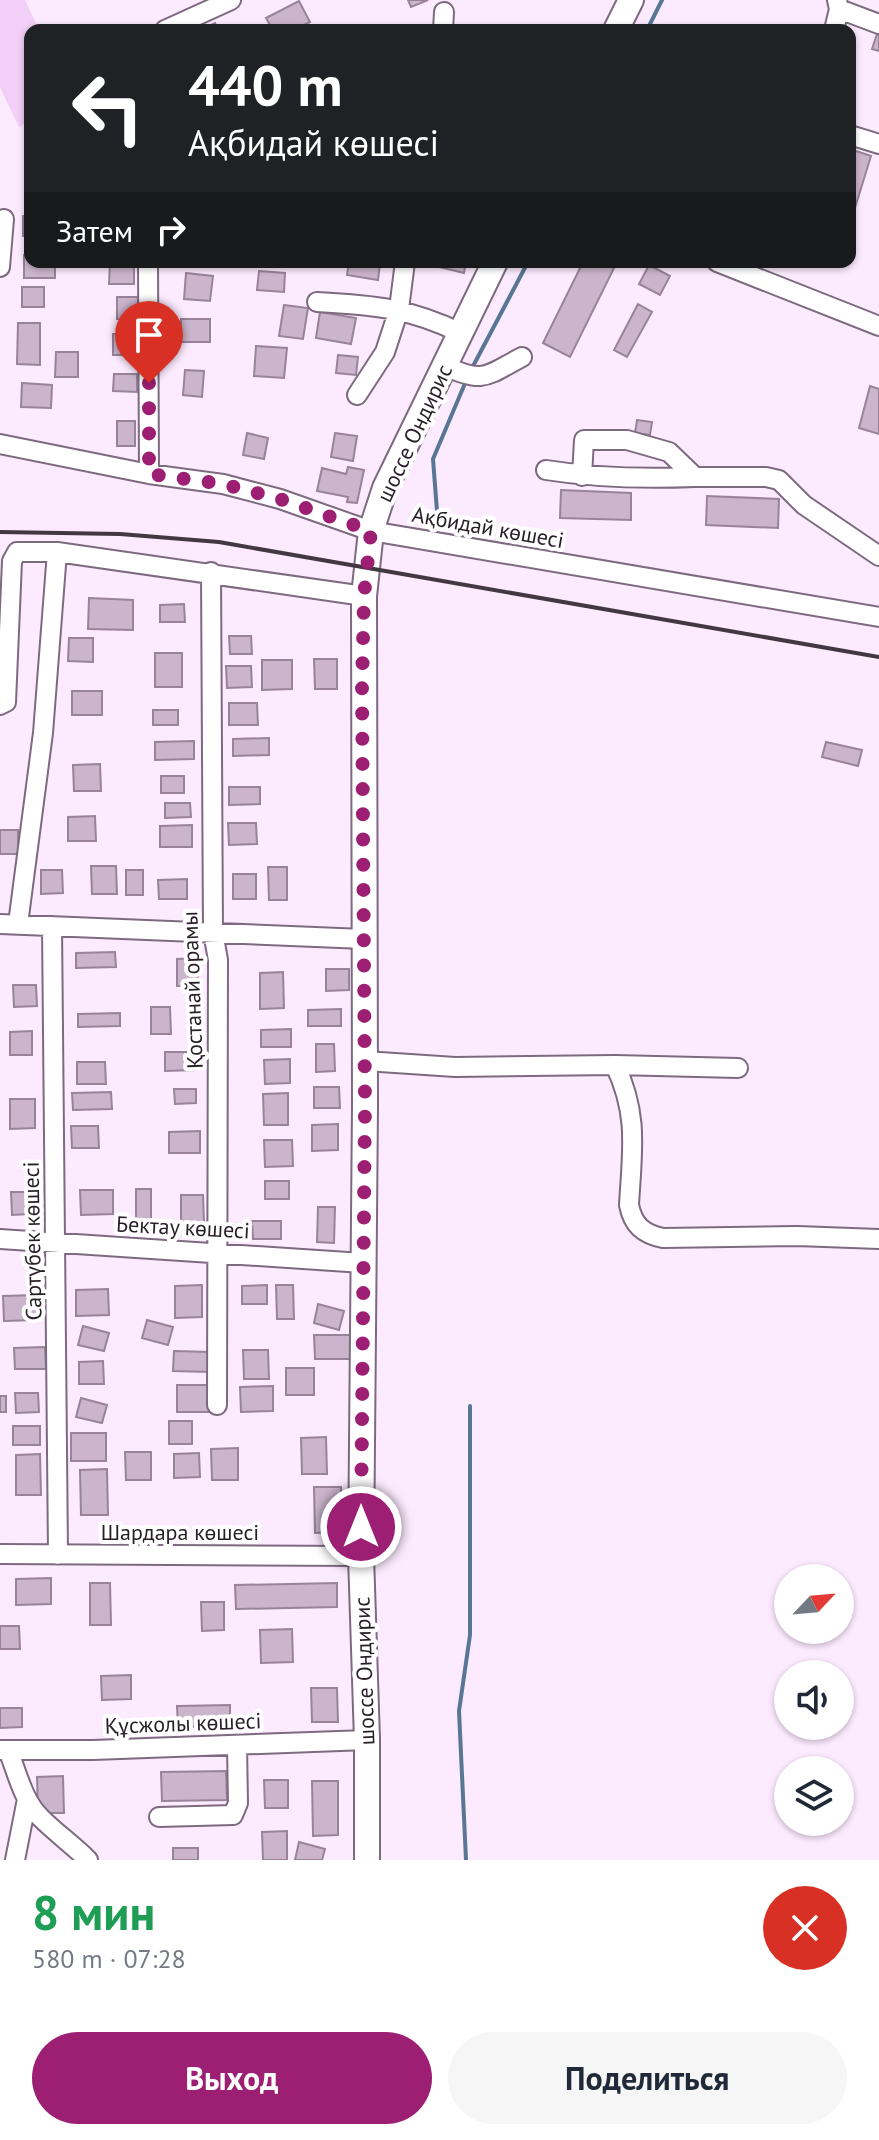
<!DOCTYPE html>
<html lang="ru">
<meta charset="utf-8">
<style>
:root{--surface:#fff;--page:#f6f6f7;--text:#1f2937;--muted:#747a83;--accent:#9d1f73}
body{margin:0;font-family:"PT Sans",sans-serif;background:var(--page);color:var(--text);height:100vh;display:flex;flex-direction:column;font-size:30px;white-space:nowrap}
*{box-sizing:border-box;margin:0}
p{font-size:26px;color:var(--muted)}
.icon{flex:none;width:44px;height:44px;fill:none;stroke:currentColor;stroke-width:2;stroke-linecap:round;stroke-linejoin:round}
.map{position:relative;height:1860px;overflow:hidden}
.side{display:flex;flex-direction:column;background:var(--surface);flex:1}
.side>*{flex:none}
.hud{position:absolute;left:24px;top:24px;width:832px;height:244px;border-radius:16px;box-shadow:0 2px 6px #0004;background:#202124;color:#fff;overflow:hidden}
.needle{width:52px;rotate:64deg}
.tools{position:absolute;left:774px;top:1564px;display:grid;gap:16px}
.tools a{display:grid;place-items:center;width:80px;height:80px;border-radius:50%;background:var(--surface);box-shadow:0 2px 6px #0004;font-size:40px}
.pin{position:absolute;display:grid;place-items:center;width:68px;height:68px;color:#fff;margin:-82px -34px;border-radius:50% 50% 50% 0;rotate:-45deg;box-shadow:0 0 8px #0007}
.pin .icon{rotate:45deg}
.me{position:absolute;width:88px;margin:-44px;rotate:0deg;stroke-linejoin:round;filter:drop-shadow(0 0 6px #0008)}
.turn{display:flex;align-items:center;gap:28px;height:168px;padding:0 32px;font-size:36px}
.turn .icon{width:104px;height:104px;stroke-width:2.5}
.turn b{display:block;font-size:56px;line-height:68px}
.then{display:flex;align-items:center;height:76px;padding:0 32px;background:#0003;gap:16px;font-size:30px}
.round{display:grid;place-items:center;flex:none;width:84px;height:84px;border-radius:42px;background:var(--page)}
.summary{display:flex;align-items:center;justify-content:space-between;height:136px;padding:0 32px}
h1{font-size:48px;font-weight:700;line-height:60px;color:#1e9e55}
.action{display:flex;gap:16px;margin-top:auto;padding:16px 32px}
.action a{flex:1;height:92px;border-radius:48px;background:var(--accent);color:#fff;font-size:32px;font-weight:700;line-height:92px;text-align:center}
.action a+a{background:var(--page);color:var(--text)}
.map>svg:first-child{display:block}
.green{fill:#f2cff6}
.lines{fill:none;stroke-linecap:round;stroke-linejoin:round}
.stream{stroke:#597694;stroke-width:4}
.building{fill:#cbb5cd;stroke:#98839a;stroke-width:2}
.minor-casing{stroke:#7e6a80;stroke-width:22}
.major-casing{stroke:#7e6a80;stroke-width:28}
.minor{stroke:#fff;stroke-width:18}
.major{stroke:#fff;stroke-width:24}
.rail{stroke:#423842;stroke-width:4}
.route{stroke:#9d1f73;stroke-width:14;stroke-dasharray:0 25.2}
.labels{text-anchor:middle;stroke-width:8;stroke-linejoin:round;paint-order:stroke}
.street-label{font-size:22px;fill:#271e27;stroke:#fff}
</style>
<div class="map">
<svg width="879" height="1860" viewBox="0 0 879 1860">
<rect width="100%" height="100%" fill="#fceafe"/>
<!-- green -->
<path class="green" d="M0 0H25L39 30H30V121L19 127 0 87Z"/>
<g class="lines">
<!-- stream -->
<path class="stream" d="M647 30 662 0
M471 370 528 262
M438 524 433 459 466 381
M466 1860 459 1711 470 1635V1406"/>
</g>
<!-- building -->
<path class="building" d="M408 0H428L411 7Z
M299 1 310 22 294 30H273L266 18Z
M215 23 218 30H200Z
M877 34 879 35V51L872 49Z
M850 149 871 156 854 211 850 210Z
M23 216H30V236H23Z
M24 255H30V262H55V278H24Z
M110 262H134V284H109Z
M349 262 380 263 378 280 347 275Z
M440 262H466L464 273 439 267Z
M583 262H617L570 357 543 343Z
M649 265 670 276 660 295 639 284Z
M259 271 285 273 284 292 257 290Z
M186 273 213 276 210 301 184 299Z
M22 287H44V307H22Z
M117 297H138V319H117Z
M638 304 652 312 627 357 614 350Z
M284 305 308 308 303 339 279 336Z
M320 312 356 318 351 344 316 338Z
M181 319H210V342H181Z
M18 323H40V365L17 364Z
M113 334H136V355H113Z
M256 346 287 348 284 378 254 376Z
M56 352H78V377H55Z
M338 355 358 357 356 375 336 373Z
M185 370 204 371 202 397 183 395Z
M114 374H137V392L113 391Z
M22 383 52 385 51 408 21 407Z
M870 386 879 389V434L859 428Z
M637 420 652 422 650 435 635 433Z
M117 421H135V446H117Z
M247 433 268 438 264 459 243 455Z
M335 433 357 436 353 461 331 457Z
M348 467 364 470 357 503 347 502 348 497 317 491 322 468 346 474Z
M561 490 631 493V520L560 518Z
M707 496 779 499 778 528 706 525Z
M89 598 133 600V630L88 629Z
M184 604 185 622H160V605Z
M229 636H251L252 654H230Z
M69 638H93V662L68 661Z
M155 653H182V687H155Z
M314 659H337V689H315Z
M262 660H292V689L262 690Z
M226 666H251L252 687 227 688Z
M72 691H102V715H72Z
M229 703H257L258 725H229Z
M153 710H178V725H153Z
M269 738V755L233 756V739Z
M194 741V759L155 760V742Z
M826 742 862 750 858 766 822 757Z
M100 764 101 791H74L73 765Z
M161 776H184V793H161Z
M229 787H260V804L229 805Z
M165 803H190L191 817 165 818Z
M95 816 96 841H68V817Z
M228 823H256L257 844 229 845Z
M192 825V847H160V826Z
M0 830H18V854H0Z
M91 866H116L117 894H92Z
M268 867H287V900H269Z
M41 870H62L63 893 41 894Z
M126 870H143V895H126Z
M233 874H256V899H233Z
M187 879V899H159L158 880Z
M115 952 116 967 76 968V953Z
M197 958 198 985 177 986V959Z
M326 969H349V990L326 991Z
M283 972 284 1008 260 1009V973Z
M13 985H36L37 1006 14 1007Z
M151 1007H170L171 1034H151Z
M341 1009V1026H308V1010Z
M120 1013V1026L78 1027V1014Z
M291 1029V1047H261V1030Z
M32 1031V1055H10V1032Z
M316 1044H334L335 1071 316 1072Z
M165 1052H196V1070L165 1071Z
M290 1059V1083L265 1084 264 1060Z
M77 1062H105L106 1084H77Z
M314 1087H339L340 1108H314Z
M174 1089H196V1103L175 1104Z
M111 1092 112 1109 73 1110 72 1093Z
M288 1093V1125H264L263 1094Z
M10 1099H35V1128L10 1129Z
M338 1124V1150L312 1151V1125Z
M71 1126H98L99 1148H72Z
M200 1131V1153H169V1132Z
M264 1140H292L293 1166 265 1167Z
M265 1181H289V1199H265Z
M136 1189H151V1221H136Z
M80 1190H113V1214L81 1215Z
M11 1192H29L30 1214 12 1215Z
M181 1195H203L204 1223H181Z
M318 1207H335L334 1243 317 1242Z
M252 1221H281V1239H253Z
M202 1285V1317L175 1318V1286Z
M267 1285V1304H242V1286Z
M276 1285H293L294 1319H277Z
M108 1289 109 1315 76 1316V1290Z
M36 1295 37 1320 4 1321 3 1296Z
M318 1304 344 1311 339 1330 314 1323Z
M147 1320 173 1327 168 1345 142 1338Z
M83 1326 109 1333 104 1351 78 1345Z
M314 1335H351V1359H315Z
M45 1347 46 1369H15L14 1348Z
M243 1350H268L269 1379H244Z
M174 1351 211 1352 210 1372 173 1371Z
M103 1361 104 1384H79V1362Z
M286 1368H314V1395H286Z
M177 1385H210L211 1412H177Z
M273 1386V1411L241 1412 240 1387Z
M15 1393H38L39 1412 16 1413Z
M0 1396H6V1412H0Z
M81 1398 107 1405 102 1423 76 1417Z
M169 1421H192V1444H169Z
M13 1426H40V1445H13Z
M71 1433H106V1461H71Z
M326 1437 327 1474H302L301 1438Z
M238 1448V1480H212L211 1449Z
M125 1452H151V1480H126Z
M199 1453 200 1477 174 1478V1454Z
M40 1454 41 1495H16V1455Z
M107 1469 108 1515H81L80 1470Z
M314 1487H341L342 1532 315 1533Z
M51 1578V1604L16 1605V1579Z
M90 1583H110L111 1625H90Z
M337 1583V1607L236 1609 235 1585Z
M201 1602H224V1630L202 1631Z
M0 1626H19L20 1649H0Z
M292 1629 293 1662 261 1663 260 1630Z
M131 1675V1699L102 1700 101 1676Z
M311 1688H337L338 1722H312Z
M230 1705V1726L178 1727 177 1706Z
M0 1708H22V1727L0 1728Z
M226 1771 227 1800 162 1801 161 1772Z
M63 1776 64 1813H38L37 1777Z
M264 1780H288V1808H265Z
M312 1781H338V1835L313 1836Z
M287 1831V1860H263L262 1832Z
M299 1842 325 1849 322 1860H295Z
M173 1848H198V1860H173Z"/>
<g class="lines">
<!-- minor casing -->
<g class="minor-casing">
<path id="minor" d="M839 9 879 24
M165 30 231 0
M443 30 444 12
M834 30 839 9 837 0
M850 135 879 144
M148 262 149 474
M717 262 879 326
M0 267 4 219
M317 302C374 305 409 308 461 333
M445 366C484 384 486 376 522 357
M357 395 385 352 399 309 405 262
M0 444 149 474 223 484 280 499 371 531 879 617
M546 470C596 478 645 479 695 477
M582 476 584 440H627L669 452 695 477H766L779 480 804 505 879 556
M211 572 213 932 218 960 217 1405
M0 705 6 702 12 561 17 552H57L364 596
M0 924 364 939
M18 924 43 733 57 552
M52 926 58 1555
M365 1061 455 1067 615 1065 738 1068
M615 1065C639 1115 632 1151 629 1205 633 1225 643 1234 663 1238L797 1236 879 1239
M0 1239 363 1263
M0 1554 361 1556
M0 1750H93L367 1740
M8 1750C17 1772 23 1801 41 1818 56 1833 73 1845 88 1860
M159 1817 233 1815 238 1803 237 1745
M15 1860 27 1799"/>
</g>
<!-- major casing -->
<g class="major-casing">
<path id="major" d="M616 30 631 0
M367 1860V1740L361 1556 365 1106 364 596 371 531 385 488 495 262"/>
</g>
<!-- minor -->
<use href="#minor" class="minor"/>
<!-- major -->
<use href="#major" class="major"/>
<!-- rail -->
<path class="rail" d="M0 532 120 534 219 542 879 657"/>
</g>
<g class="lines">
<!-- route -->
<path class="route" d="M149 383V474L223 484 280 499 371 531 364 596 362 688 365 1106 361 1527"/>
</g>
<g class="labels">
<!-- street labels -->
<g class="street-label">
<text transform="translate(414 433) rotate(-65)" y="8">шоссе Ондирис</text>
<text transform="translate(488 527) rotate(10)" y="8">Ақбидай көшесі</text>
<text transform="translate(192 990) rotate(-92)" y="8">Қостанай орамы</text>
<text transform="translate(183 1227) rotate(3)" y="8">Бектау көшесі</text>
<text transform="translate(32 1241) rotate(-91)" y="8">Сартүбек көшесі</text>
<text x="180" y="1540">Шардара көшесі</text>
<text transform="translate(364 1671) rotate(-92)" y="8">шоссе Ондирис</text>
<text transform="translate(183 1723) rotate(-2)" y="8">Құсжолы көшесі</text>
</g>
</g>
</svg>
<div class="tools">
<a><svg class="needle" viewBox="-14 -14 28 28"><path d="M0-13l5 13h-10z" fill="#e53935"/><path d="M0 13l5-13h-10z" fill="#747a83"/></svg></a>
<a><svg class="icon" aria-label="sound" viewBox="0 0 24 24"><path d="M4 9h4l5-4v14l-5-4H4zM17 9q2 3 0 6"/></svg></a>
<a><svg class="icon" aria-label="layers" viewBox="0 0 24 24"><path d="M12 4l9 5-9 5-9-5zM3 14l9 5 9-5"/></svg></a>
</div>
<div class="pin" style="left:149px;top:383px;background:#d93025"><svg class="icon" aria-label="arrive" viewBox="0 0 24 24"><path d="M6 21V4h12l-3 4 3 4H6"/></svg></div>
<svg class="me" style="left:361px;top:1527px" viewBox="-20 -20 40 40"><circle r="17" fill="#9d1f73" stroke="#fff" stroke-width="3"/><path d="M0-11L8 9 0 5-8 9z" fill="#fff"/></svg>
<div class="hud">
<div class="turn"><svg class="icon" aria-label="left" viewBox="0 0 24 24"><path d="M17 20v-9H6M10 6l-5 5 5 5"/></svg><div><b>440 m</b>Ақбидай көшесі</div></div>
<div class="then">Затем<svg class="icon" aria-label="right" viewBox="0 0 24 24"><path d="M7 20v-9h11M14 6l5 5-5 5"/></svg></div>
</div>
</div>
<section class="side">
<div class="summary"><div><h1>8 мин</h1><p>580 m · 07:28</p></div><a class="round" style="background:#d93025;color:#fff"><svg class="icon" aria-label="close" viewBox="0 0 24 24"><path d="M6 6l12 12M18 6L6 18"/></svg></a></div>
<div class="action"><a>Выход</a><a>Поделиться</a></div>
</section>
